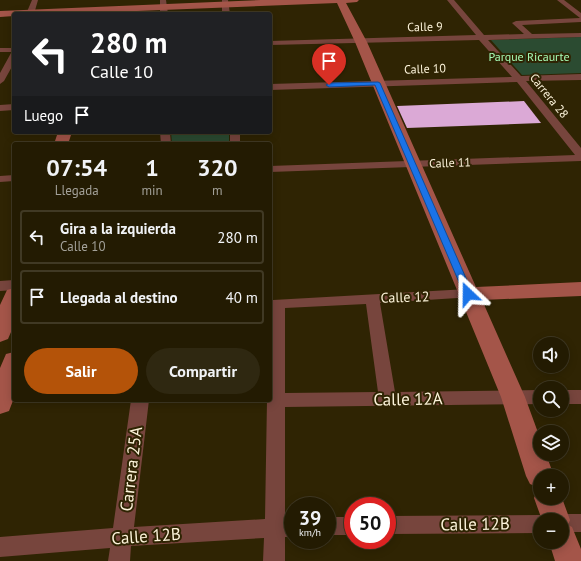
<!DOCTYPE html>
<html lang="es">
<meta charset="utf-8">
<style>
:root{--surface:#231b02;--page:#2f2811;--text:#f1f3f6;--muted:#a3a199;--line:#403924;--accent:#b45309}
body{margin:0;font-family:"PT Sans",sans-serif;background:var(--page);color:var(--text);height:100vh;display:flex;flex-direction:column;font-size:15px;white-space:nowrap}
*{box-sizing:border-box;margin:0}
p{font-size:13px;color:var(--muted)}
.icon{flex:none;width:22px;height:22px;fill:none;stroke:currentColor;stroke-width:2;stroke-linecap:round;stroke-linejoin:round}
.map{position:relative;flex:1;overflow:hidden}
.details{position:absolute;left:12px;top:142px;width:260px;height:260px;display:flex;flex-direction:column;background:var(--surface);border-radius:4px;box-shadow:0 2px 10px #0003,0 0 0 1px var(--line)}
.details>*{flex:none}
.hud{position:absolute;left:12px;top:12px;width:260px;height:122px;border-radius:4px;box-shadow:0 2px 10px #0003,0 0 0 1px var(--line);background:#202124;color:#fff;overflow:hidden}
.controls{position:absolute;left:533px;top:337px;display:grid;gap:8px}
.controls a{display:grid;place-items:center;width:36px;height:36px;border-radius:50%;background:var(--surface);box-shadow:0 2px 10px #0003,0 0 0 1px var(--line);font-size:20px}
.speed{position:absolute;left:284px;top:497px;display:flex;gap:8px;font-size:20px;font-weight:700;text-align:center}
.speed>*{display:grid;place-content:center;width:52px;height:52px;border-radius:50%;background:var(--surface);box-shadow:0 2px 10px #0003,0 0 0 1px var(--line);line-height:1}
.speed small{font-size:10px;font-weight:400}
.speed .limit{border:6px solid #d22;background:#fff;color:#111}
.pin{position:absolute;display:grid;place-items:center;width:34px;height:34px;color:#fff;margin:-41px -17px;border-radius:50% 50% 50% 0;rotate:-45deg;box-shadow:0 0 4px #0007}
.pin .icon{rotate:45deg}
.me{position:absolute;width:44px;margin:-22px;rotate:337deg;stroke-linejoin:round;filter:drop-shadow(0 0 3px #0008)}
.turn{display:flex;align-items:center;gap:14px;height:84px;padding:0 12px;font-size:18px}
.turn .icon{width:52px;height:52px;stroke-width:2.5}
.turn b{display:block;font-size:28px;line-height:34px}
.then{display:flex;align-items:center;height:38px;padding:0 12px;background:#0003;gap:8px;font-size:15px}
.eta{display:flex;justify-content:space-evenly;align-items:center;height:68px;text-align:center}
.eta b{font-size:24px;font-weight:700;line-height:28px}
.action{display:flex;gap:8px;margin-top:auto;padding:8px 12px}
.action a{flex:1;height:46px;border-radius:24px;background:var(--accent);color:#fff;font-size:16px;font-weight:700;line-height:46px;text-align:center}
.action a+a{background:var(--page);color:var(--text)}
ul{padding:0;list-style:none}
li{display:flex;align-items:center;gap:12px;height:54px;margin:0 8px 6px;padding:0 4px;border:2px solid var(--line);border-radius:4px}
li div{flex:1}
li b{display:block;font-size:15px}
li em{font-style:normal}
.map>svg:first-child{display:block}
.green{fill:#2b4b31}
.building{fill:#dba9d6}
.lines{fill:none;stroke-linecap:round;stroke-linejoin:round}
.street{fill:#77453d;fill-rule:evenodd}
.secondary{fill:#a45549;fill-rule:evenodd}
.route{fill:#1a73e8;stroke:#114b97}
.labels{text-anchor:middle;stroke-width:4;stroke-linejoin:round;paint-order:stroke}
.far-street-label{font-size:12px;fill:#fdf4db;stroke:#2f2403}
.far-park-label{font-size:12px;fill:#a6fcb6;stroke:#2f2403}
.street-label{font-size:14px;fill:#fdf4db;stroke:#2f2403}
.near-street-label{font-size:17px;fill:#fdf4db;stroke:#2f2403}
</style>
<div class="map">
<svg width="581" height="561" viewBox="0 0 581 561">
<rect width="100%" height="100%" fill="#2f2403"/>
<!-- green -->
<path class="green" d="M581 37V73L522 75 491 40Z
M171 132H229V144H172Z"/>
<!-- building -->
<path class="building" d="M524 101 541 123 407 128 397 106Z"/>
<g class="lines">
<!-- street -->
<path class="street" d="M32 0H38L34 14H26Z
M160 0H166L168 14H160Z
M222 0H228L230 14H222Z
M447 0H454L484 35 524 34 512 23 516 21 580 18 557 0H564L581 13V22L522 25 532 34 581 33V37L488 40 521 76 581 74V80L526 81 581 148V161L270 172V166L575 155 517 82 270 90V84L512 77 479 40 270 45V41L476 35Z
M0 48H14V52H0Z
M11 53H14V63L4 81 0 84V73Z
M14 104V110L0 111V105Z
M160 132H170L171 144H161Z
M230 132H240V144H230Z
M14 175V181L0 182V176Z
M14 280V290L0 291V281Z
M468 289 473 291 475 294 473 297 380 303 395 392 540 390V404L285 407V518L293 517V537H285V561H263L264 538 131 546 130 561H108L110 548 0 557V537L113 528 131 400H149L134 527 265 519 267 400H270L271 303 273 300ZM366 304 378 392 285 393V308Z
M562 390H581V404H562Z
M562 514H581V532H562V520H553L555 516Z
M540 515 547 517 548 520H540V533L387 534V516Z
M327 517H353V535H327Z"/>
<!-- secondary -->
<path class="secondary" d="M261 0H359L357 2 346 3 367 42 476 287 581 282V296L482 300 525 397 540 438V454H546L554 476H540V488L530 484 526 476 501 397 355 42 337 3 62 14H14V16L0 17V11Z
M58 132H72L68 144H54Z
M14 288V325L8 339 0 342V305L7 290Z
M14 352V398L9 411 0 414V368L6 354Z
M540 488V498H562L570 520 568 525 572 527 581 549V561H555L549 542H562V520H542L534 498 538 489Z"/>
</g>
<!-- route -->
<path class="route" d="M378 82 380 83 473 294 472 297H465L464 294 375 85 329 87 326 85 329 83Z"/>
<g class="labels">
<!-- far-street labels -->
<g class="far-street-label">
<text transform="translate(425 27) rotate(-1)" y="4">Calle 9</text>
<text transform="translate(425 69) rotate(-2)" y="4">Calle 10</text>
<text transform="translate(549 96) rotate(51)" y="4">Carrera 28</text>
<text transform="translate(450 163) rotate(-2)" y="4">Calle 11</text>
</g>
<!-- far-park labels -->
<g class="far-park-label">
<text x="529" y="61">Parque Ricaurte</text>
</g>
<!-- street labels -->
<g class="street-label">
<text transform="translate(405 297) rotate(-2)" y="5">Calle 12</text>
</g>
<!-- near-street labels -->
<g class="near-street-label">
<text transform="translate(408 399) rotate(-1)" y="6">Calle 12A</text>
<text transform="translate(131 469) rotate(-83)" y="6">Carrera 25A</text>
<text transform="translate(475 524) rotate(-1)" y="6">Calle 12B</text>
<text transform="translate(146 536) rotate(-4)" y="6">Calle 12B</text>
</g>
</g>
</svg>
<div class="controls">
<a><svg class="icon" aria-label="sound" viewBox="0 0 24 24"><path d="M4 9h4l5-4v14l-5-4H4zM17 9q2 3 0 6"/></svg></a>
<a><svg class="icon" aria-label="search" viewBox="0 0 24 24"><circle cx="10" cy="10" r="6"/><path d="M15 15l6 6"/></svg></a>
<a><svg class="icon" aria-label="layers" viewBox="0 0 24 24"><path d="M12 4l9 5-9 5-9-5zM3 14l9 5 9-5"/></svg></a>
<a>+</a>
<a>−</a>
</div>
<div class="speed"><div>39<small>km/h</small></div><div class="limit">50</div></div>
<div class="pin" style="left:329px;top:85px;background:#d93025"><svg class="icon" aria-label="arrive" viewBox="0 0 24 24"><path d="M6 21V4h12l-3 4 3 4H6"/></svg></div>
<svg class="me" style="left:468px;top:294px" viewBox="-20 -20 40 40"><path d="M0-17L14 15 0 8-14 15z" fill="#1a73e8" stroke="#fff" stroke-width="4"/></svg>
<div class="hud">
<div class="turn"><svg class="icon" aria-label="left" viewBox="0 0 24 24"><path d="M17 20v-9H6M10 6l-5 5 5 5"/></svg><div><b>280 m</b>Calle 10</div></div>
<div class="then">Luego<svg class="icon" aria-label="arrive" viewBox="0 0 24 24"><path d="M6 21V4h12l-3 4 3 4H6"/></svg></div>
</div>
<section class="details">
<div class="eta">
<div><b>07:54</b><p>Llegada</p></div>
<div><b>1</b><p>min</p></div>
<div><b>320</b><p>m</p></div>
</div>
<ul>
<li><svg class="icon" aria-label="left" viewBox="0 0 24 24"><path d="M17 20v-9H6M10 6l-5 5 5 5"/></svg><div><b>Gira a la izquierda</b><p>Calle 10</p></div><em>280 m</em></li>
<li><svg class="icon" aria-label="arrive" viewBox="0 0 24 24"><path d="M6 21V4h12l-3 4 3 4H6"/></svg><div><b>Llegada al destino</b></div><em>40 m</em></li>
</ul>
<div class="action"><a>Salir</a><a>Compartir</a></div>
</section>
</div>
